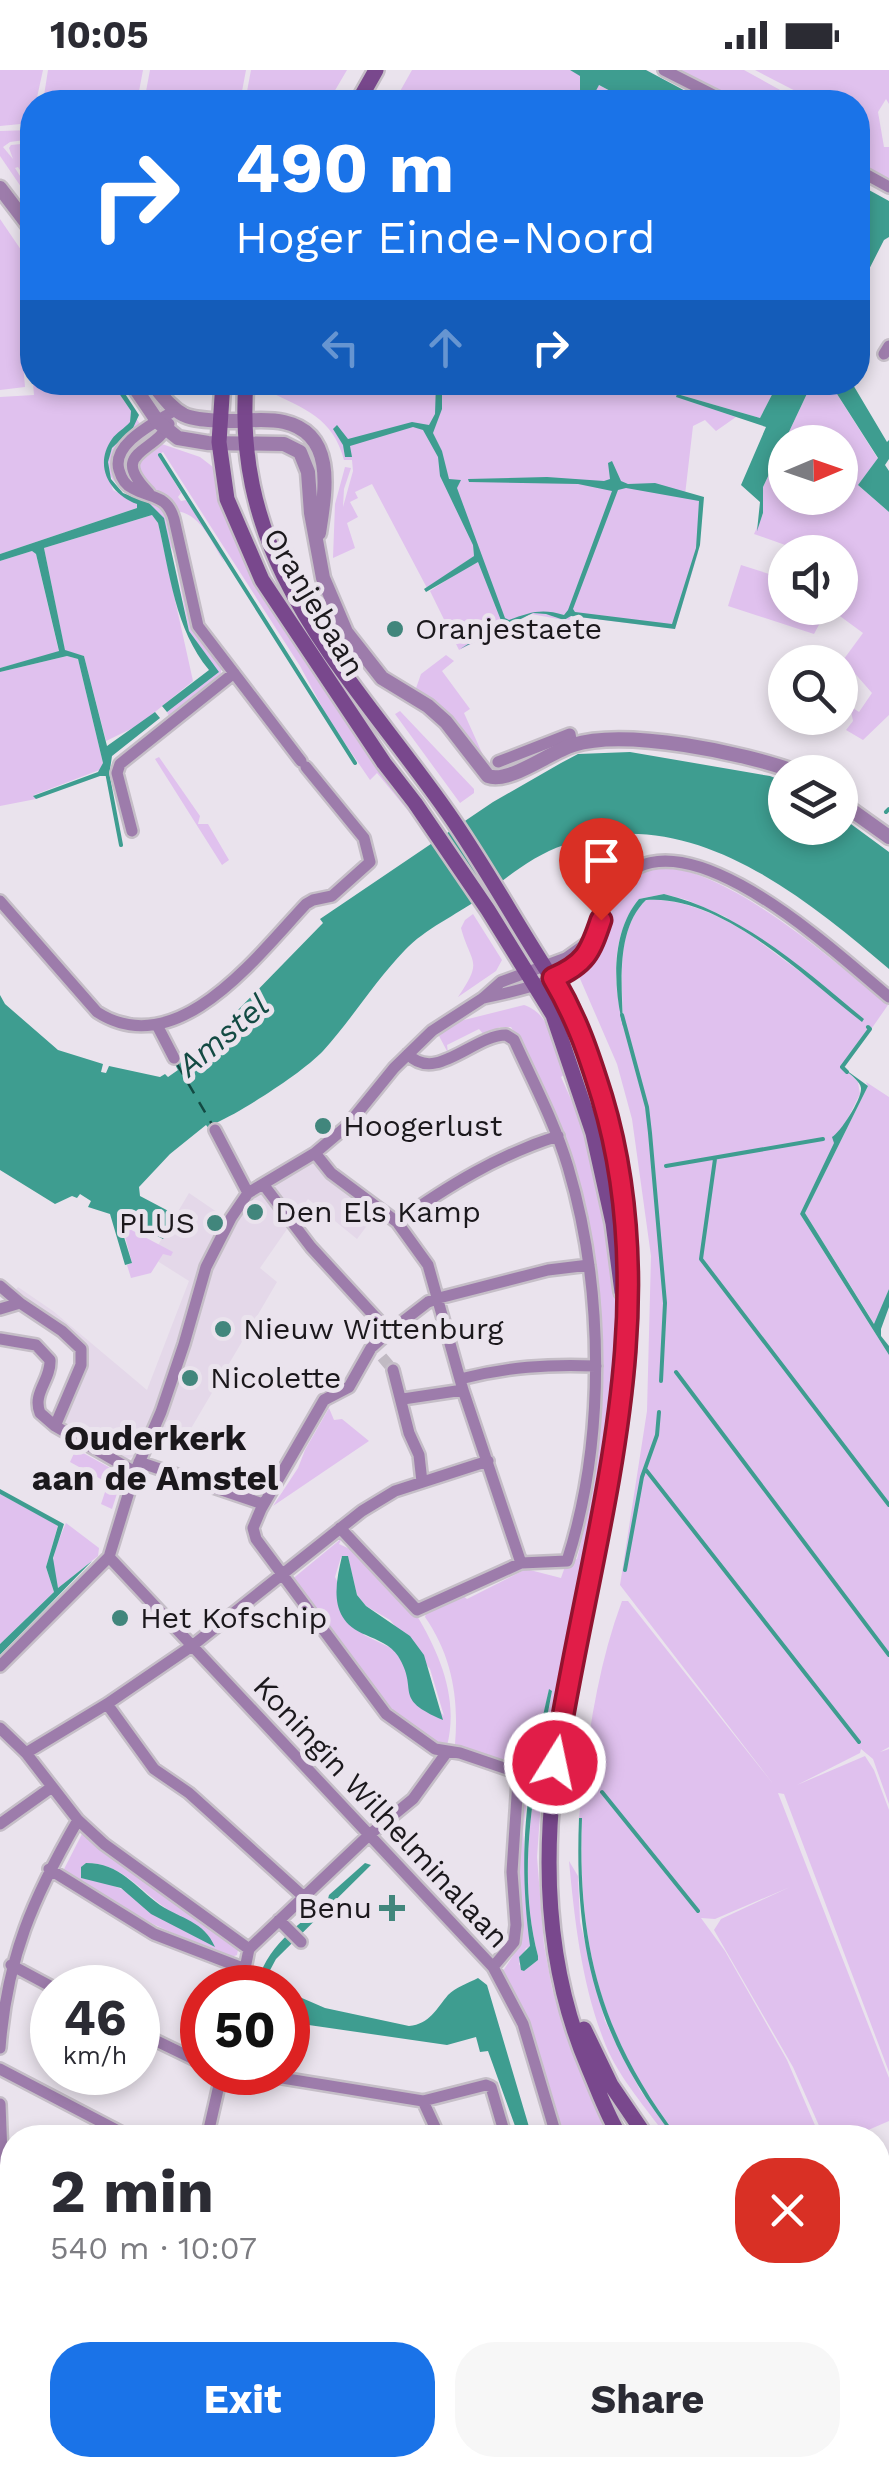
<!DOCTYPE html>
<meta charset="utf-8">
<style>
:root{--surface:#fff;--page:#f7f7f7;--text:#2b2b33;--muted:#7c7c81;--accent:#1a73e8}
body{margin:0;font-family:"Work Sans",sans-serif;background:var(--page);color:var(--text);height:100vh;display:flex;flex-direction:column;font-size:38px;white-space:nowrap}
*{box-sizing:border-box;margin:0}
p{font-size:32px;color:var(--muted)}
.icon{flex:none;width:55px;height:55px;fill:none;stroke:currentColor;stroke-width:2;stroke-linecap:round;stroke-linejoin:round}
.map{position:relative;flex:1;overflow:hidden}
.sheet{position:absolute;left:0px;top:2055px;width:890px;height:352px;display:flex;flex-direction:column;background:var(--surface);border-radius:40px 40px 0 0;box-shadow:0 5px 15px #0003}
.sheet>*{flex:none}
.top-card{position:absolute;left:20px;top:20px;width:850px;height:305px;border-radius:40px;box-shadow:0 5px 15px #0003;background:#1a73e8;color:#fff;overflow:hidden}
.needle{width:65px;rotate:88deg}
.tools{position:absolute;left:768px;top:355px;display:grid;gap:20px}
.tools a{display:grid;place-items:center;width:90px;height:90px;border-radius:50%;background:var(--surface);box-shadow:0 5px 15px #0003;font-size:50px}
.speed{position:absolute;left:30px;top:1895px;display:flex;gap:20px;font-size:50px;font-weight:700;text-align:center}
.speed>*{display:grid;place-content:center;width:130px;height:130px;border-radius:50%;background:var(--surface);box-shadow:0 5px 15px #0003;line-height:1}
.speed small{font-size:25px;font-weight:400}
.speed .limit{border:15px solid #d22;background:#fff;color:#111}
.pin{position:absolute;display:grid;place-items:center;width:85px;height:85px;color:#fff;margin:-102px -42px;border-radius:50% 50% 50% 0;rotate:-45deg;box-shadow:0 0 10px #0007}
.pin .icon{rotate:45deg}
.me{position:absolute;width:110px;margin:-55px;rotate:10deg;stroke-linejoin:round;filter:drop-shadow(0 0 8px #0008)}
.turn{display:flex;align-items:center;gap:35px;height:210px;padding:0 50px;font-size:45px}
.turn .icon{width:130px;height:130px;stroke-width:2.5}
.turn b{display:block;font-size:70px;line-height:85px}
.lanes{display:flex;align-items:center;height:95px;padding:0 50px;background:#0003;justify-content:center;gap:50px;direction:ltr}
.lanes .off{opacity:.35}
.round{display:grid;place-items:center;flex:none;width:105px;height:105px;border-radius:40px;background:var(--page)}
.overview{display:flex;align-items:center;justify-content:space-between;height:170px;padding:0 50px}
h1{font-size:60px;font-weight:700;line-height:75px}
.action{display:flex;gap:20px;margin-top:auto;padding:20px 50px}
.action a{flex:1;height:115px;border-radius:40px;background:var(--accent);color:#fff;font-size:40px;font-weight:700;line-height:115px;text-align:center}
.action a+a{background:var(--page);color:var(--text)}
.status{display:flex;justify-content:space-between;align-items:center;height:70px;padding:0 50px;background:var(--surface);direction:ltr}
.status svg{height:28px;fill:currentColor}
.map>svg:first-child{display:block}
.built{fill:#e4d8e9}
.green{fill:#e0c1ee;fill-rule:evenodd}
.water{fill:#3e9d90;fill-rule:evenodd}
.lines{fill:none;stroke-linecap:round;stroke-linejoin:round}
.stream{stroke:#3e9d90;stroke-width:4}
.ferry{stroke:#134a43;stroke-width:2.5;stroke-dasharray:12 10;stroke-linecap:butt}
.minor-tunnel{stroke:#c1bac3;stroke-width:11;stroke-dasharray:11 5.5;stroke-linecap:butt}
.minor-casing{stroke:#c5bec7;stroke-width:16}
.tertiary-casing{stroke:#c5bec7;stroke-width:19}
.secondary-casing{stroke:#c5bec7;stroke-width:20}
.minor{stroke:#9d7cab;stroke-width:11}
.tertiary{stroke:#9d7cab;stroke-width:14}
.secondary{stroke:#79488d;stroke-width:15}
.route-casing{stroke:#92132f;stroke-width:25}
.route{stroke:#e11d48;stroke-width:18}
.poi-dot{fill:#41867c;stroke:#eae3ed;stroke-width:4}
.labels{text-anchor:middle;stroke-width:10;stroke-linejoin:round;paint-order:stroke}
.street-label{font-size:30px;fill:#1b181c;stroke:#eae3ed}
.poi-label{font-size:30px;fill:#1b181c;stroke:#eae3ed;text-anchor:start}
.water-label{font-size:32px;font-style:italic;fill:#134a43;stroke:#eae3ed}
.quarter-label{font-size:35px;font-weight:bold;fill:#1b181c;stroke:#eae3ed}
</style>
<div class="status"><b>10:05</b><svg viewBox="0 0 49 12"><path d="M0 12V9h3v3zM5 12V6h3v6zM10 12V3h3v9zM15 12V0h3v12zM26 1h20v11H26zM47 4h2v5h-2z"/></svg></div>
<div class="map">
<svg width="889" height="2407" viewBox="0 0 889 2407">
<rect width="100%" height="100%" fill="#eae3ed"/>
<!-- built -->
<path class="built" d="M304 1091H316L372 1149 357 1169 308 1129 260 1198 277 1212 186 1367 124 1390 62 1350 85 1290 10 1228 18 1217 53 1241 147 1320 189 1211 151 1187 189 1123 233 1153 252 1124Z"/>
<!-- green -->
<path class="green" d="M0 0H43L36 32H32L31 53 0 56Z
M48 0H143L137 32H43Z
M150 0H246L240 32H152L151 30 144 32Z
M251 0H347L330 29 245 32Z
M412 0H570L631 32H394Z
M677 0H744L802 32H737Z
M755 0H889V34L886 29 878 42 884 77H889V113L858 97V32H811V23L809 28Z
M32 60V69L10 72 3 77 13 89 9 78 11 75 32 73V118L18 97 15 98 32 125V133L0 86V61Z
M0 149 32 196V264L21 268 25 317 0 320Z
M268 312 275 313 274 320 280 318 281 312 778 313 760 348 677 324V327L736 347 716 361 705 350 693 356 685 425 701 427 698 483 675 559 571 546 569 551 531 544 459 580 430 521 480 488 473 475 474 486 427 518 372 414 355 422 358 428 350 432 358 447 347 453 355 478 333 488 335 434 345 397 351 398 344 419 343 437 353 401 352 390H344C333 348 305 339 268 321Z
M33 313H112L131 341 130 353C103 378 102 385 113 420L138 434 137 438 0 484V327L34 325Z
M812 313H830L878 389 858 415 889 442V645L863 670 846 660 853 651 850 636 859 642 872 623 851 599 841 593 863 563 833 541 840 538 844 520 840 514 843 501 840 500V482H805L754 464 763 444V417ZM785 372H840V428H785Z
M136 348 155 375 162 374 200 387 213 397 241 486 422 753 419 754 377 703 370 710 329 650 300 596 163 382 159 385 181 423 178 427 181 431 186 430 217 474 224 492C210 470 198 436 167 442L190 550 222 596 220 607 170 648 167 642 218 602 189 561 174 483 149 433C123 423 93 405 116 373 123 363 132 361 136 348Z
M152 445 158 453 193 611 139 655 106 671 84 586 65 581 44 478Z
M32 481 36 484 59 582 0 598V491Z
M741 495 785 509V538H828L814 564 728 536Z
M446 585 454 591 442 601 470 639 464 643 487 694C467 665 447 634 415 621L421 604Z
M67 586 78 589 103 693 102 699 34 725 36 729 0 736V602Z
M400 641 474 719V723L460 733 395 644Z
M159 687 200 746 198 754H208L229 790 222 795 155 689Z
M660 796C734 802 831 889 888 935L844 998 858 1012 860 1024 800 1144 889 1285V1677L880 1682 889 1679V1734L873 1689 861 1679 860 1683 797 1715 865 1686 874 1700 889 1740V2002L784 1724 778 1723 889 2008V2051L852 2067H824L793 1997 714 1860 721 1849 790 1817 715 1849 701 1848 725 1881 787 1990 820 2067H678C600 1965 578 1876 582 1749L579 1748C587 1674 596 1601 622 1531H628L774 1715 620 1515 647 1341 651 1186 632 1049 617 994 578 904C621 867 595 815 660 796ZM664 824 687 830 726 847 864 949C806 907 721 825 646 830 616 859 622 910 623 949 611 912 613 860 639 829Z
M473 844 502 890 496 901 458 927C484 889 471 895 461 858L465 850Z
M524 935C552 944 555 979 564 1005L561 1007 596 1085 614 1187 618 1244 617 1301 603 1410 542 1717 537 1787 544 1875 552 1918 566 1964 613 2067H564C548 2010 533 1955 501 1904L516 1881 521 1860 518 1776 526 1703 455 1674C459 1628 452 1586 425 1547L427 1540 460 1523 467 1529 526 1499 561 1508 567 1491 577 1489C617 1325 612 1167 539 1012 530 994 522 975 511 957H500L484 965 479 959 447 975 448 983 438 964 452 953ZM549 1620 552 1622C536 1709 515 1798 538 1886V1890L524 1901 519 1894 526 1878 530 1877 523 1761 530 1704Z
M866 1012 889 1027V1219L875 1255 805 1143 868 1016Z
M122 1155 173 1182 171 1186 163 1184 151 1203 131 1208 127 1195 132 1193Z
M329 1338 334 1350 342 1349 369 1371 273 1436 298 1398 305 1380Z
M76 1379 123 1405 112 1439 101 1434 108 1413 70 1392Z
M0 1424 58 1455 46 1497 54 1522 0 1574Z
M66 1453 99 1478 98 1486 58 1518C46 1496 57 1474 66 1453Z
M342 1468 339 1474 352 1480 409 1542 416 1544C440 1584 459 1629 447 1676H436L384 1635 290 1511ZM341 1487H348L357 1525 366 1536 390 1550 430 1599 444 1646 393 1579 364 1565 335 1507Z
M83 1762 238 1880 237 1885 229 1888 155 1855 62 1803ZM86 1793C122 1793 140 1821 167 1839L105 1812 81 1808V1797Z
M569 1791 578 1806 580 1852 605 1951 640 2020 674 2067H667C646 2038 620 2009 606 1976 582 1917 575 1854 569 1791Z
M889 2103V2351L878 2336V2107Z
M0 2243 12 2248V2343L0 2344Z
M285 2395H463L447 2407H270Z"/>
<!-- water -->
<path class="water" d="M570 0H646L706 32H631L599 15 590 32H580V6Z
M858 114 889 131V167L884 170 858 221Z
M112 313H118L139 345 133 358 112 378 108 392 111 409 123 423 149 433 164 448 189 561 219 602 167 642 162 636 209 600C175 559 170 504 158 453L152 445 44 478 65 580 84 586 107 676 155 642 160 648 112 686 109 706H100L36 729 33 726 98 702 103 693 78 589 67 586 0 602V598L59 581 36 484 32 481 0 491V484L137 438V434C110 424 93 396 112 369 116 363 125 358 130 352L131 341Z
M436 313H442V339L433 363 442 381 449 409 461 410 457 418 505 548 509 550C530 542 542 538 564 545L568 540 612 421 578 414 469 412 468 409 547 407 604 411 610 409 608 393 612 391 621 411 628 414 655 413 704 427 700 475 675 559 571 546 564 550 546 544 533 543 460 579 502 553 478 492 426 522 424 519 474 486 473 475 440 406 438 387 423 360 413 357 350 376 352 387H345L343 375 333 359 337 355 348 369 412 352 429 355 435 344ZM626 418 699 431 696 478 672 554 575 542 573 539 618 420Z
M778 313H812L763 417V443L757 461 760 432 741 415 766 357 676 327 677 324 760 348Z
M830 313H852L887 372 889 370V389L885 395 889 401V442L858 415 878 388Z
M630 682 770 706 785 712V758H840V746L889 782V899C801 824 688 731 564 775 532 786 506 808 480 828 456 845 425 859 405 880 375 911 352 949 323 981 302 1003 244 1040 216 1053L219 1059 212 1062 206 1055 170 1084 139 1117 140 1126 176 1145 163 1169 123 1148 120 1154 132 1193 125 1195 110 1144 88 1137 91 1131 80 1124 77 1128 72 1126 55 1134 0 1100V925L5 934 58 980 103 994 101 1002 106 1003 109 996 160 1007 165 1004 168 1007 178 1000 172 989 177 986 188 997 196 983 323 853 320 849 493 732 561 693 578 684Z
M664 824C742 843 804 899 864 949L862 952C804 907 722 824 646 830 615 860 622 916 623 956 613 916 611 862 639 829Z
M846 1000 868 1016 805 1143 874 1254 889 1219V1237L881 1259V1266L889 1276V1285L800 1144 834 1073 832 1067C840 1063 862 1029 861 1018 861 1012 849 1004 846 1000Z
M0 1419 64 1454 53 1488 58 1518 92 1491 0 1585V1574L54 1522 46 1497 58 1456 0 1424Z
M342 1486H348L357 1525 366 1536 410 1566 424 1585 443 1650C391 1628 420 1621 398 1586 391 1575 377 1570 366 1565 328 1550 335 1516 342 1486Z
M549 1619 552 1621C536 1708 515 1798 538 1886V1890L524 1901 521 1900 519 1887 530 1876C517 1777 527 1715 549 1619Z
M579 1748H582C577 1874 601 1966 678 2067H674C595 1966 574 1875 579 1748Z
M86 1793C120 1793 135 1817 160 1835 181 1849 204 1851 215 1877L151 1844 121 1818 81 1808V1797Z
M365 1793 371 1795 276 1889 268 1904 269 1913 276 1917 257 1918C263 1877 300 1855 328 1829L329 1825Z
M478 1908 487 1915 532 2067H519L488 1981 480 1982 476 1967 447 1975 288 1952V1922L325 1938 409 1956C430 1954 436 1939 448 1925 455 1918 468 1913 478 1908Z"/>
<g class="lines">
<!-- stream -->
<path class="stream" d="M160 385 355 693
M107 702 121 775
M886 742 889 739
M622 945 647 1037 650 1063 665 1233 661 1311
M847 1002 842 997 870 959 868 957
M715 1089 701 1189 889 1435
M666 1096 823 1069
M676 1302 889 1585
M646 1400 859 1672
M625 1500 642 1407 657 1365 659 1342
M602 1722 698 1841"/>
<!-- ferry -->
<path class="ferry" d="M177 994 213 1056"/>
<!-- minor-tunnel -->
<path class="minor-tunnel" d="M382 1287 393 1300"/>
<!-- minor casing -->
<g class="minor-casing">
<path id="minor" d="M664 0 727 32
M858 100 889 117
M884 284 889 276
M175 340C157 352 111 373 119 400 121 407 125 415 132 418 151 429 167 424 174 449L198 556 301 691
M149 423C108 381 154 384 169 354
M498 692 570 664 572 675
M132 761 117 703 120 694 234 603
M0 831 97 942C177 994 257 886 306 834L313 830 332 826 370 792 364 768 306 697
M483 928C512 922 580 909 591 879 598 858 602 833 616 815 679 733 838 885 889 927
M158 957 174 988
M215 1060 248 1123
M315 1083 331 1103 397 1152 428 1195 463 1320 521 1493
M263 1114 311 1177 389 1262
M397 1152C448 1116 498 1085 558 1066
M0 1216 20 1233
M0 1239 20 1233 62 1261 81 1279V1295L55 1356
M0 1269 36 1275 50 1290C51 1310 32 1323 40 1343L55 1356 135 1402
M393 1300 409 1363 419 1385 422 1412
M460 1309C507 1297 548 1294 596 1296
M403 1329 463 1320
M139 1392 263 1434
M340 1458 417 1540 521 1493 567 1491C606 1370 604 1218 568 1097 555 1053 533 1012 514 970L506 965C474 965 435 1014 408 984
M109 1487 493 1897 523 1954 557 2068
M0 1596 109 1487 135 1402 161 1342 184 1274 206 1197 231 1148 248 1123 315 1083 347 1056 394 998 432 961 483 928 501 912 566 888 594 868
M107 1634 154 1699 189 1723 305 1828
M0 1658 26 1683 78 1750 104 1774 249 1879
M26 1683 107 1634 192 1576 362 1441 395 1421 488 1391
M0 1754 52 1717
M49 1799 154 1864 245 1899
M279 1850 301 1872
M11 1895 54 1918
M493 1897 514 1872 516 1855 512 1802 518 1711 513 1701 460 1683 435 1679 386 1644 256 1469 253 1458 261 1439 324 1330 349 1317 371 1278 389 1262 428 1232 439 1228 548 1200 589 1195
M241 1918 249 1879 369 1765 413 1729 447 1682
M138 1962 202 1993
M0 1978C7 1887 33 1828 78 1750
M0 1999 132 2068
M245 2002 423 2031 486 2015 491 2017 506 2068
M423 2031 440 2068
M0 2034 3 2111 0 2119
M207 2068 222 2002
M0 2220 12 2227
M0 2391H12
M21 2395 40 2407
M231 2395 240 2407
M515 2395 524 2407
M723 2395 732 2407
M848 2395 857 2407
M659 2404 661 2407
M185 2407 201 2395"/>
</g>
<!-- tertiary casing -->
<g class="tertiary-casing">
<path id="tertiary" d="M0 118 32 160
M131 312 158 352 178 368 208 373 284 374 300 382 308 402 311 443 323 508 346 562 382 608 428 636 446 652 488 706C509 714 550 682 573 675 625 658 745 683 796 702
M151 312C161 324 170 338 184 345 197 351 215 350 230 351 247 351 267 348 284 352 337 364 325 423 319 463
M840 732 889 767
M470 2407 485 2395"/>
</g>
<!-- secondary casing -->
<g class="secondary-casing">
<path id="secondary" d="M358 32 376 0
M223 312 219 372 227 429 262 510 384 693 415 733 488 840 553 945 593 1063 613 1153 622 1222
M246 312C232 498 350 603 448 743 492 806 527 874 571 937 617 1053 638 1175 626 1300 603 1531 490 1771 589 1999 599 2022 607 2046 621 2068
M584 1959 611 2015 647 2068
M878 2369 889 2384
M876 2395 885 2407"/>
</g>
<!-- minor -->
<use href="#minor" class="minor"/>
<!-- tertiary -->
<use href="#tertiary" class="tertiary"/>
<!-- secondary -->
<use href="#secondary" class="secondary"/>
</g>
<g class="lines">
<!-- route casing -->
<g class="route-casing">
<path id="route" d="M555 1693C589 1471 669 1250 602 1027 588 982 577 949 553 908 585 894 590 883 601 850"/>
</g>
<!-- route -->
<use href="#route" class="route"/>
</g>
<!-- markers -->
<g class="poi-dot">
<circle cx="395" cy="559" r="10"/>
<circle cx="323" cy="1056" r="10"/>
<circle cx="255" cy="1142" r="10"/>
<circle cx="215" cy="1153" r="10"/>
<circle cx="223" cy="1259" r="10"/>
<circle cx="190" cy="1308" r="10"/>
<circle cx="120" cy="1548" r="10"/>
<path d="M387 1823h10v10h10v10h-10v10h-10v-10h-10v-10h10z"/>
</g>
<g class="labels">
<!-- street labels -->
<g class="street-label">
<text transform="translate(314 532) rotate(59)" y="10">Oranjebaan</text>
<text transform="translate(381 1742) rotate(47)" y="10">Koningin Wilhelminalaan</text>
</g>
<!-- poi labels -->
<g class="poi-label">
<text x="415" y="569">Oranjestaete</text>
<text x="343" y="1066">Hoogerlust</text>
<text x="275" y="1152">Den Els Kamp</text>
<text x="195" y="1163" text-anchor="end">PLUS</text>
<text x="243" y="1269">Nieuw Wittenburg</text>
<text x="210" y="1318">Nicolette</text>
<text x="140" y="1558">Het Kofschip</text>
<text x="372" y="1848" text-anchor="end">Benu</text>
</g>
<!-- water labels -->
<g class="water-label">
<text transform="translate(223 965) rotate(-40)" y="11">Amstel</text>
</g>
<!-- quarter labels -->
<g class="quarter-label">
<text x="155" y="1380">Ouderkerk<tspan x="155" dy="40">aan de Amstel</tspan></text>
</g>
</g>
</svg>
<div class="tools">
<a><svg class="needle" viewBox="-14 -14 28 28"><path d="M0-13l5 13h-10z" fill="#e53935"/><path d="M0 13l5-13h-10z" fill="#7c7c81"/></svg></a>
<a><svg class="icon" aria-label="sound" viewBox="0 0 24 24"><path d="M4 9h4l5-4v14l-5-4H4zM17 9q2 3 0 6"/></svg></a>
<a><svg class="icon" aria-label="search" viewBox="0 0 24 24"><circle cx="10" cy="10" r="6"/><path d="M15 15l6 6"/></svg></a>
<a><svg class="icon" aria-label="layers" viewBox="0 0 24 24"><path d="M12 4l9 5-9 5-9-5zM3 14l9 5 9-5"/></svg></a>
</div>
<div class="speed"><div>46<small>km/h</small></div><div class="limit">50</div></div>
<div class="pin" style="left:601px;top:850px;background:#d93025"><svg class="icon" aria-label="arrive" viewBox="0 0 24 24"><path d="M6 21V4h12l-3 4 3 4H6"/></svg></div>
<svg class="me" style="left:555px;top:1693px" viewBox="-20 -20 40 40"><circle r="17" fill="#e11d48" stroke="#fff" stroke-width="3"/><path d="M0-11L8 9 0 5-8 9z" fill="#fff"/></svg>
<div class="top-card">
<div class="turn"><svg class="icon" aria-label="right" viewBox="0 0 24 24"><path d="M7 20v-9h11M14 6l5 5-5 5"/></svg><div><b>490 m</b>Hoger Einde-Noord</div></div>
<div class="lanes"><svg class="icon off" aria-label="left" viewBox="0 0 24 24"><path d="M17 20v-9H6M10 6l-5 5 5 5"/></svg><svg class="icon off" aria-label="ahead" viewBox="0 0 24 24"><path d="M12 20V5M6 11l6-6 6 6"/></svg><svg class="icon" aria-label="right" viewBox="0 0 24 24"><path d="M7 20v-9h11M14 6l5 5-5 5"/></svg></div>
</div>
<section class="sheet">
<div class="overview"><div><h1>2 min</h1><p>540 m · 10:07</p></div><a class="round" style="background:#d93025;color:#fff"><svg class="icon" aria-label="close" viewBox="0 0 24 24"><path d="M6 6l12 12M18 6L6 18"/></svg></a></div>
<div class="action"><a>Exit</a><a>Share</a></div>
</section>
</div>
